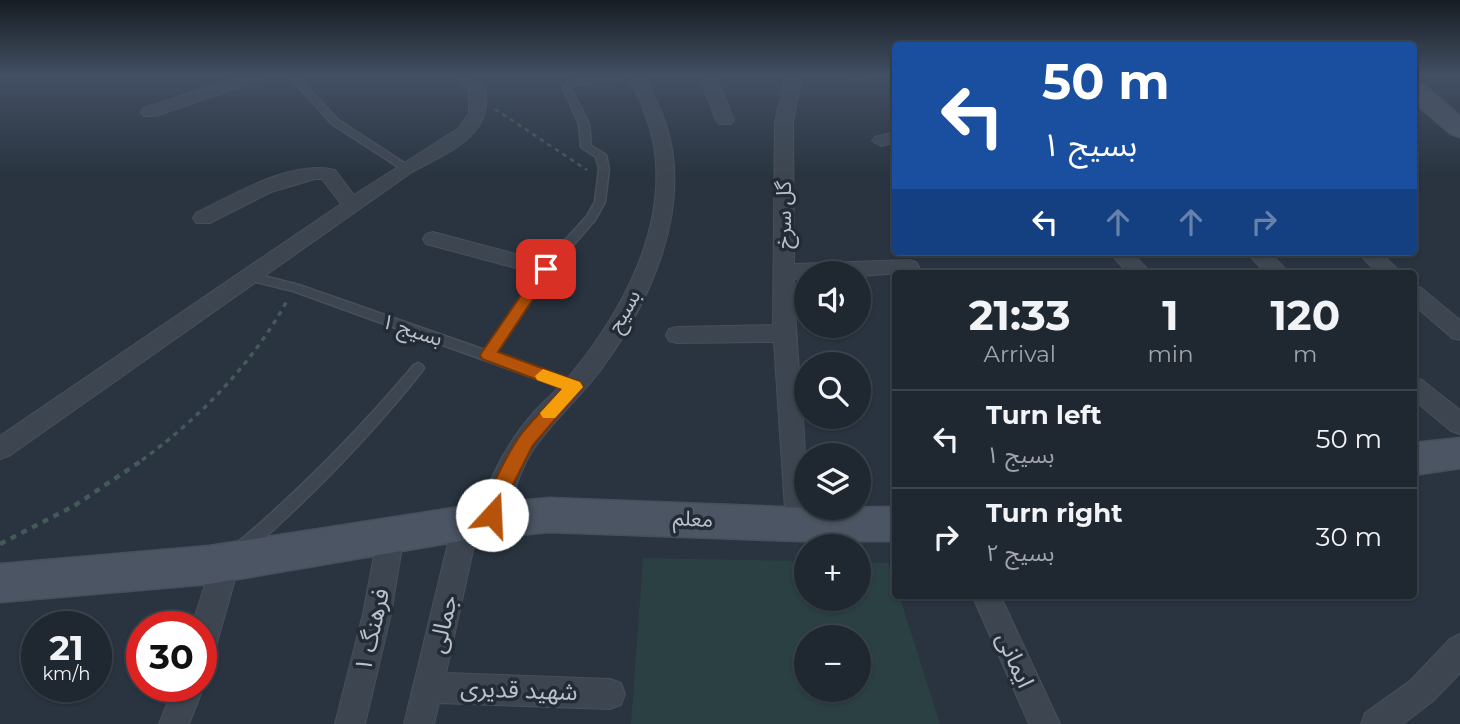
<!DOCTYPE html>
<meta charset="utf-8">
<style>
:root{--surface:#1f2730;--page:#2c333c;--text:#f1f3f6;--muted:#a1a5ab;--line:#3c444c}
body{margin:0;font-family:Montserrat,"Noto Sans Arabic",sans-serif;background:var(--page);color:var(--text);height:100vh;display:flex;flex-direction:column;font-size:26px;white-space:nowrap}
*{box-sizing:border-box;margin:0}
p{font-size:23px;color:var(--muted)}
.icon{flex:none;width:38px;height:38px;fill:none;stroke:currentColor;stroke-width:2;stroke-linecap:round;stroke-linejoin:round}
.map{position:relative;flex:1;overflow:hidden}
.details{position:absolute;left:892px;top:270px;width:525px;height:329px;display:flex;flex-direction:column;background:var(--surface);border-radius:7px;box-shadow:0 2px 5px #0004,0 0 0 2px var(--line)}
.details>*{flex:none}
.hud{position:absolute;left:892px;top:42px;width:525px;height:214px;border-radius:7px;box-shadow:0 2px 5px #0004,0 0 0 2px var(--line);background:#1a4fa0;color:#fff;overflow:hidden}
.tools{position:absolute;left:794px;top:261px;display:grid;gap:14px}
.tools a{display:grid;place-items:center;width:77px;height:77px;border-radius:50%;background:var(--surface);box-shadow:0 2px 5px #0004,0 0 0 2px var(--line);font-size:35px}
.speed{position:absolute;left:21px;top:611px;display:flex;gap:14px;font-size:35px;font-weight:700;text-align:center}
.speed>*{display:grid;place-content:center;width:91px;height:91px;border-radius:50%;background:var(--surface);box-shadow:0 2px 5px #0004,0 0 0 2px var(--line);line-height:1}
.speed small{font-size:18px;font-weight:400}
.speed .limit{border:10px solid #d22;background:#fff;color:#111}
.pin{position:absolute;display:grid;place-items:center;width:60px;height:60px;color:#fff;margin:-30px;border-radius:14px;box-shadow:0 4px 10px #0006}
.me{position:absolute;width:77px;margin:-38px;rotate:20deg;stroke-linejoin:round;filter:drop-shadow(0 0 5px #0008)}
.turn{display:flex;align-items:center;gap:24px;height:147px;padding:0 35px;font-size:32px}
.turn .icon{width:91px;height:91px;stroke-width:2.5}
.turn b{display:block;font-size:49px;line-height:60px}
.lanes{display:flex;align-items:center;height:66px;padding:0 35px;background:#0003;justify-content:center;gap:35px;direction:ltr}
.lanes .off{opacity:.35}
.eta{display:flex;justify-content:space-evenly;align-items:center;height:119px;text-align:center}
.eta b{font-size:42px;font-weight:700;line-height:49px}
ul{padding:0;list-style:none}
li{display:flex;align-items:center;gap:21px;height:98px;padding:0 35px;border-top:2px solid var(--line)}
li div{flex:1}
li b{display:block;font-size:26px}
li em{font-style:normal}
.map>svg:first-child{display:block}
.green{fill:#2b4042;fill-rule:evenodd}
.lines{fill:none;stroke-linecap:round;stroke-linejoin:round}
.service-casing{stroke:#474f5a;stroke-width:3}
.minor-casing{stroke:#474f5a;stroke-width:2}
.secondary-casing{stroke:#474f5a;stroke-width:3}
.path-far2{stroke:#445959;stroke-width:2.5;stroke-dasharray:4.5 4.5;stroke-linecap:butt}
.path-far1{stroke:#445959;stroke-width:3.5;stroke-dasharray:5 5;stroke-linecap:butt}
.path{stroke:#445959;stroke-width:4.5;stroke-dasharray:6 6;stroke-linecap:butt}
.service{fill:#3d4650;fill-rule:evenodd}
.minor{fill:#3d4650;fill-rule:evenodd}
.secondary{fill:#4b5563;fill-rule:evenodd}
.route{fill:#b45309;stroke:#753606;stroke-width:2}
.slow{fill:#f59e0b}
.labels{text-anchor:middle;stroke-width:7;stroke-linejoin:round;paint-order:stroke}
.street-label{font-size:21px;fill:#bac1cb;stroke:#222b36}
.near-street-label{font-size:24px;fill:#bac1cb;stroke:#222b36}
</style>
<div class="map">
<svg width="1460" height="724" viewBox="0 0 1460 724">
<rect width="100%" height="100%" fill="#293440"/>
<!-- green -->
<path class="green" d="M643 558 807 561V598H859V562L888 563 896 595H899L940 724H631ZM859 637V690H807V637Z"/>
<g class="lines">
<!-- service casing -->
<g class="service-casing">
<path id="service" d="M288 75H296L338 120 409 166V170H403L332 124Z
M610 75H627L623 78 573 86 571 89 589 124 591 146 606 155 609 169 605 202 595 220 550 272 495 354 578 383 580 387 578 391H570L293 291 244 279 242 276 248 272 299 285 485 350 542 266 587 216 595 202 599 169 596 157 581 147 579 124 563 89 567 82Z
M418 363 422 365 424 368 422 371C369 438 310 498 245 555L240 557 235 555 233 550 235 545C300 490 359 430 414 365Z"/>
</g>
<!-- minor casing -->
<g class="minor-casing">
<path id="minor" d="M245 75H268L266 78 156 116H144L141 112 144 108Z
M450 75H468L485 88C495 135 447 153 412 172L9 456 0 459V436L341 204 322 179H315L271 192 210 223H196L193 218 196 213C233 195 292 159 335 170L354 195 459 128 469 113V90Z
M628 75H644C654 96 665 117 670 139 688 219 648 305 602 368 581 397 553 420 533 450 516 476 513 502 500 528L491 532 482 528 478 520C487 481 507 443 534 412 545 400 557 390 568 378 621 314 670 227 653 140 648 117 638 96 628 75Z
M699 75H715L734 120 731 124H719L716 120Z
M786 75H802L793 122 794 264 909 260 916 262 919 267 916 272 859 276V273H807V278L794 279C795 355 807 431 807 508H811L812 524 808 532 799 536 790 532 786 524 774 342 677 343 669 341 666 335 669 329 677 327 773 325 775 122Z
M851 75H874L872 78 851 80Z
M896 132V142L881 146 872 141 875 137Z
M433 232 553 264 556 269 553 274 546 276 426 244 423 239 426 234Z
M1109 252H1131L1151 273H1128Z
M1246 252H1269L1289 273H1266Z
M1357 252H1380L1401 273H1378Z
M1414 285 1421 288 1460 320V340L1452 338 1414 305Z
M1414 378 1422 380 1460 410V434L1451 431 1414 400Z
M466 511 475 515 479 523 446 673 610 679 621 683 625 694 621 705 610 709 439 703 434 724H404L453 523 457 515Z
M391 523 400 526 404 535 391 614 365 724H335L363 614 378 535 382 526Z
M226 549 236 553 240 562 216 646 211 656 201 660V626H192L212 562 216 553Z
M972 595H1000L1060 724H1029Z
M1460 634V673L1433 701 1403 724H1361L1365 713 1411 680 1450 639Z
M201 679 204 686 189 724H159L174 686H201Z"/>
</g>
<!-- secondary casing -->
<g class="secondary-casing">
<path id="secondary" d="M1414 82 1423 84 1460 116V137L1451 134 1414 102Z
M1460 438V468L1414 475V443Z
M549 498 807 508 896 507V541H799L549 532 466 540 209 584 0 602V564L209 546 466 506Z"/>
</g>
<!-- path-far2 -->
<path class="path-far2" d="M495 109 587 170"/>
<!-- path-far1 -->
<path class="path-far1" d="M142 460C200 418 252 364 287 301"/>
<!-- path -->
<path class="path" d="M0 544 74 506 144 459"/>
<!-- service -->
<use href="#service" class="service"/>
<!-- minor -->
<use href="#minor" class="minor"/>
<!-- secondary -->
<use href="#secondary" class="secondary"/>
</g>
<!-- sky -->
<linearGradient id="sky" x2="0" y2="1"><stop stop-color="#171d23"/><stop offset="0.43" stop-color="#435064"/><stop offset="1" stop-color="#435064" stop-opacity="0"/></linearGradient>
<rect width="1460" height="176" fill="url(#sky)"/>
<!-- route -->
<path class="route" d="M546 264 553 269 498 352 580 382 583 387 533 445 503 504 498 521 492 524 485 521C478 506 511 448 522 433 534 418 549 404 562 389L482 359 480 355 541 266Z"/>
<!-- slow -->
<path class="slow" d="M543 369 580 382 583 387 555 418H543L540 413 562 389 537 380 535 376Z"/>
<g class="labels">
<!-- street labels -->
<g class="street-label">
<text transform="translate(784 215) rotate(-90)" y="7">گل سرخ</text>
<text transform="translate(624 311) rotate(-61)" y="7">بسیح</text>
<text transform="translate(412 330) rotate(18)" y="7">بسیج ۱</text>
<text transform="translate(693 519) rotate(3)" y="7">معلم</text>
</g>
<!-- near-street labels -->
<g class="near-street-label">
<text transform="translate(443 624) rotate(-77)" y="8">جمالی</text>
<text transform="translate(372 630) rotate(-77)" y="8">فرهنگ ۱</text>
<text transform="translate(1015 660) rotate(66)" y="8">ایمانی</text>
<text transform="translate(519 690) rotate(2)" y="8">شهید قدیری</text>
</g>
</g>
</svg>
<div class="tools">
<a><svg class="icon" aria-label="sound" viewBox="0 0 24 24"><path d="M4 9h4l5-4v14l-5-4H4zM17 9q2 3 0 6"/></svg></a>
<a><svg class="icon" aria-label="search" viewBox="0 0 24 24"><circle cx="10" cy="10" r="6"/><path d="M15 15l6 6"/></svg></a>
<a><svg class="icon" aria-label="layers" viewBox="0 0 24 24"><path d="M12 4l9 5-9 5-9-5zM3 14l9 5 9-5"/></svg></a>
<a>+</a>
<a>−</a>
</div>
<div class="speed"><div>21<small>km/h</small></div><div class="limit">30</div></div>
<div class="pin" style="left:546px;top:269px;background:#d93025"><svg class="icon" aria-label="arrive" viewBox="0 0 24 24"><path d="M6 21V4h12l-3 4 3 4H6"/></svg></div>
<svg class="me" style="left:492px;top:515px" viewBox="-20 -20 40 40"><circle r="19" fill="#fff"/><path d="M0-13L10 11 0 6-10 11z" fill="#b45309"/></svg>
<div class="hud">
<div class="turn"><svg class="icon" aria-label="left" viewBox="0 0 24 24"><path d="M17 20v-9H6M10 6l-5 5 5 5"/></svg><div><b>50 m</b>بسیج ۱</div></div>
<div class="lanes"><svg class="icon" aria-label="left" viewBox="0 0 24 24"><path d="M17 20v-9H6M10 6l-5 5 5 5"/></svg><svg class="icon off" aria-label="ahead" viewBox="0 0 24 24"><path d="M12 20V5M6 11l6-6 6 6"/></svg><svg class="icon off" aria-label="ahead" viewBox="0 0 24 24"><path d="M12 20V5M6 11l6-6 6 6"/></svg><svg class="icon off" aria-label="right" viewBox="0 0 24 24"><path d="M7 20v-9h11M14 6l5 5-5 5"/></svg></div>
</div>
<section class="details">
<div class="eta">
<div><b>21:33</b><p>Arrival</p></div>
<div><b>1</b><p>min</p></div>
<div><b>120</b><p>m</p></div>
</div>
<ul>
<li><svg class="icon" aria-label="left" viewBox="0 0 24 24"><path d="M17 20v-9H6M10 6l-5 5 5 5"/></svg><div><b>Turn left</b><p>بسیج ۱</p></div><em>50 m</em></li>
<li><svg class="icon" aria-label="right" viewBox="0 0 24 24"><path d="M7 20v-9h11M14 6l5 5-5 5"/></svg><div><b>Turn right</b><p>بسیج ۲</p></div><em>30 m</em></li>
</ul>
</section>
</div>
